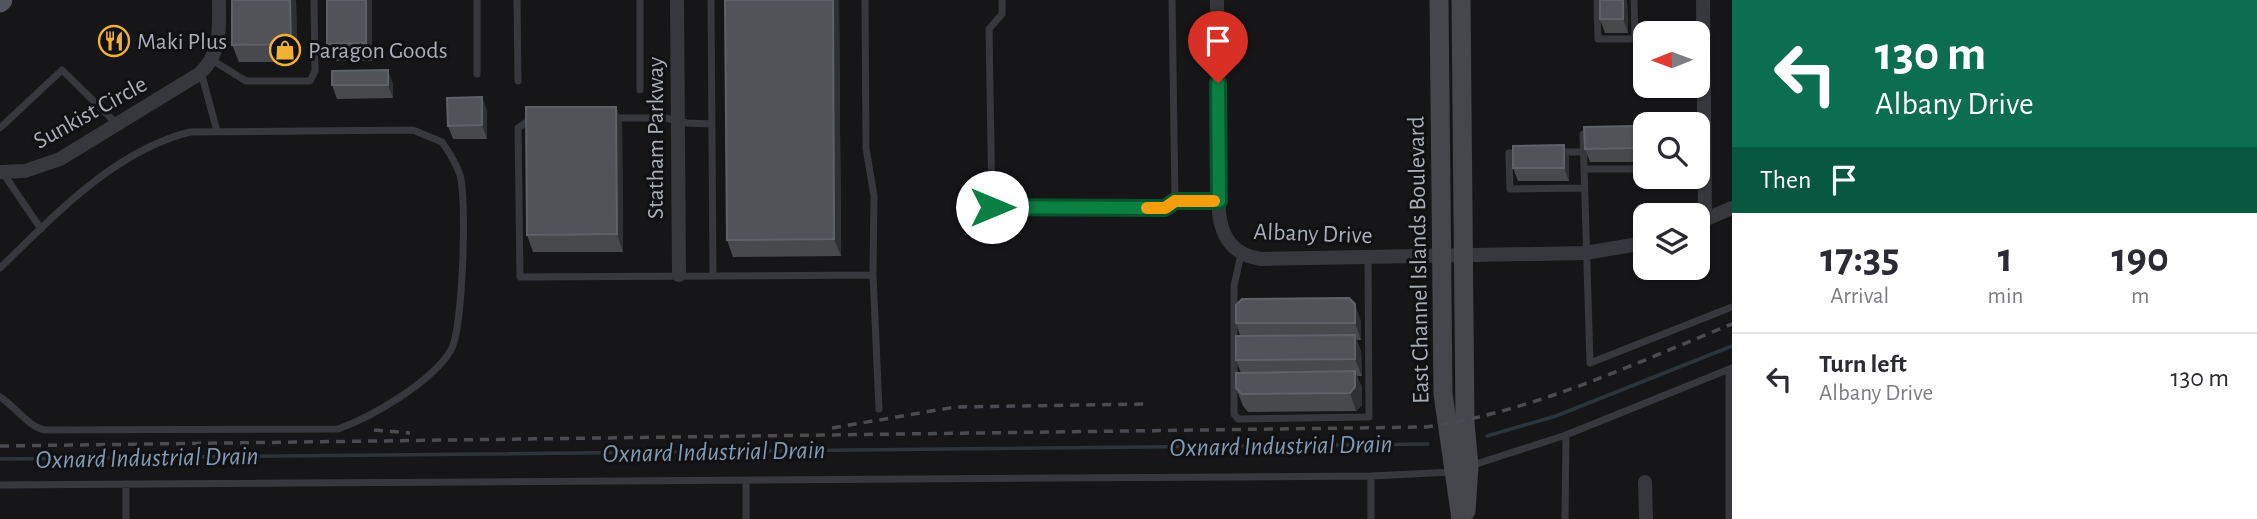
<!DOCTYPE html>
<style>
:root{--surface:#fff;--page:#f2f2f3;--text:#2b2b33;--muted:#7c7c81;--line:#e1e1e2}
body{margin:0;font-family:"Alegreya Sans",sans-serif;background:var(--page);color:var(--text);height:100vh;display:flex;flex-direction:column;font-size:26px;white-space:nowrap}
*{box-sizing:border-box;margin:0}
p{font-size:23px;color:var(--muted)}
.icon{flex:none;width:38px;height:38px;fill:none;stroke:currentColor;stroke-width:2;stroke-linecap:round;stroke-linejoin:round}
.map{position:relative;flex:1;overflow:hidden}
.panel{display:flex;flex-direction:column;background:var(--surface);width:525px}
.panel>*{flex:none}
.banner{background:#0b6e4f;color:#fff;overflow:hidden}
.needle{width:46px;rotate:269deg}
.controls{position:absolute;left:1633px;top:21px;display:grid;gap:14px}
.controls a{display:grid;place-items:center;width:77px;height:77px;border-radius:14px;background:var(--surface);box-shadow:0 2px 5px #0004;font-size:35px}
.pin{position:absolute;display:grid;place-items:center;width:60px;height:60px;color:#fff;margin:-72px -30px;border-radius:50% 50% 50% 0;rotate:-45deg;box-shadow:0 0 7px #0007}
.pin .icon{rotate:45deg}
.me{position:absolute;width:77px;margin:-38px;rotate:90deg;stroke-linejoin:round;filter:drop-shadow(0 0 5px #0008)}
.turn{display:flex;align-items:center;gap:24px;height:147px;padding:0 28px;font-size:32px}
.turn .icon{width:91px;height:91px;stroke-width:2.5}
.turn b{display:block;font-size:49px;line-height:60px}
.then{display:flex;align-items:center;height:66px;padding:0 28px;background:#0003;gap:14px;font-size:26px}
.eta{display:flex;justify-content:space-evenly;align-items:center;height:119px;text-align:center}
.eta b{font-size:42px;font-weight:600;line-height:49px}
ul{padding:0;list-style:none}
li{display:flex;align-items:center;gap:21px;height:91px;padding:0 28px;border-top:2px solid var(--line)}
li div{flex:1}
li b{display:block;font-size:26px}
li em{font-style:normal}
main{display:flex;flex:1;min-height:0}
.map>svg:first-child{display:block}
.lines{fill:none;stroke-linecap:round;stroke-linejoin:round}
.stream{stroke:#2c353c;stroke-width:3.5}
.lane{stroke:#37383d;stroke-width:7}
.street{stroke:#37383d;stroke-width:14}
.secondary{stroke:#45474d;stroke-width:19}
.primary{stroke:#53555c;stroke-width:21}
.rail{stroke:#4a4c52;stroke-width:3.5;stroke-dasharray:9 7;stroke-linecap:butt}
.wall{fill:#47494d}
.shaded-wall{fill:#2f3033}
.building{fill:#525359;stroke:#5f6168;stroke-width:2}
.route-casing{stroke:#07532c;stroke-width:18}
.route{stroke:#0b8043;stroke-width:12}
.slow{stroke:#f59e0b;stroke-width:12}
.labels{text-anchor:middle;stroke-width:6;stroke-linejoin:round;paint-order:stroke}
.poi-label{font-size:24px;fill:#a8adb8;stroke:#111113;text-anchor:start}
.street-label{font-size:24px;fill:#a8adb8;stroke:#111113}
.water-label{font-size:26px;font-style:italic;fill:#7f9bb3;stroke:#111113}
</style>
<main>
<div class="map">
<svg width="1732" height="519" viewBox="0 0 1732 519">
<rect width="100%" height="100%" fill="#161618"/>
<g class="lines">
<!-- stream -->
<path class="stream" d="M1487 436 1556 416 1732 346
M0 459 1428 444"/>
<!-- lane -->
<path class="lane" d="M477 0V74
M517 0 518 81
M640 0V90
M711 0 713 276 873 275 874 196 866 148 865 0
M1002 0V14L989 29 992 207 1165 208 1175 201H1219
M1172 0 1175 201
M1597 0 1598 39H1635L1634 0
M212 60 246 81H310L315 71 314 0
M201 72 217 131
M533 118 518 128 520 277 713 276
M612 118H666L687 123 712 124
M0 128 62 70 118 125
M1628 133H1645
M1592 134H1583L1590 363 1732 307
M1557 152H1583
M1521 153H1509L1510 189 1584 188
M1584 169H1645
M3 173 41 229
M1241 254 1234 286V414L1238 419 1369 417 1368 258
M0 268C55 215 114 151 190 132L413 130 442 142C449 152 456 163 460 175 467 199 463 329 451 350 432 382 372 417 338 429L45 430C27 426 16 407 0 397
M873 275 879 409
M1729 370V519
M1470 466 1566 435 1732 368
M1371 476V519
M746 480V519
M126 484V519
M0 485 1371 476 1453 472
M1565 519 1566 435"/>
<!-- street -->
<path class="street" d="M677 0 679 275
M1217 0 1219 213C1222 239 1234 255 1261 259L1585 253 1645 243
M1703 0 1705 219
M0 172 25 171 60 159 199 74C222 54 219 28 219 0
M1699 222 1732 208
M1645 482 1646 519"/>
<!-- secondary -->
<path class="secondary" d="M1439 0 1443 394 1461 519
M1461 0 1465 422 1469 466 1466 511"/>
<!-- primary -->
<path class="primary" d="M0 2 2 0"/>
<!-- rail -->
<path class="rail" d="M832 428 955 407 1145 404
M374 430 410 433
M0 446 1426 427C1533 412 1633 364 1732 324"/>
</g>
<!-- wall -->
<path class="wall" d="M232 0H296L297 62H239L232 45Z
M327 0H372V61H333L327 44Z
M839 0 841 256 733 257 727 240Z
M1600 0H1627L1628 33H1605L1600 19Z
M393 84V98L337 99 332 85Z
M616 107 622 124 623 252H533L527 235Z
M487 110V139H453L448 126Z
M1640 139V162H1590L1585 149Z
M1564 145 1569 158V181H1518L1513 168Z
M1361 321V340H1357L1361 352 1362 376H1357L1362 388V405L1356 411 1248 412 1243 406 1236 388 1241 373 1236 360 1240 336 1236 323Z"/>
<!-- shaded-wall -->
<path class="shaded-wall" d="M290 0H296L297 62 291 44Z
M366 0H372V61L366 43Z
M833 0H839L841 256 834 239Z
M1623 0H1627L1628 33 1623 19Z
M388 70 393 84V98L388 85Z
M482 97 487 110V139L482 125Z
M616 107 622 124 623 252 617 234Z
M1635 126 1640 139V162L1635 148Z
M1564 145 1569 158V181L1564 168Z
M1355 304 1361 321V340L1355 323Z
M1355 335 1361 352 1362 376 1355 359Z
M1355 371 1362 388V405L1356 411 1350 393Z"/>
<!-- building -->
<path class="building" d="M232 0H290L291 44 232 45Z
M327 0H366V43L327 44Z
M725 0H833L834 239 727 240Z
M1600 0H1623V19H1600Z
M388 70V85H332V71Z
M482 97V125L448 126 447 98Z
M526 107H616L617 234 527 235Z
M1635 126V148L1585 149 1584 127Z
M1564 145V168H1513V146Z
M1349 298 1355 304V323H1236V305L1242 299Z
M1355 335V359L1236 360V336Z
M1355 371V387L1350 393 1242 394 1236 388V373Z"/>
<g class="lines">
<!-- route casing -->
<g class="route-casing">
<path id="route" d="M992 207 1165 208 1175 201H1219L1218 83"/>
</g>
<!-- route -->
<use href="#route" class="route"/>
<!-- slow -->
<path class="slow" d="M1147 208H1165L1175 201H1214"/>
</g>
<!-- icons -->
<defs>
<g id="restaurant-ring" transform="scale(1.575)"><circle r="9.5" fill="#111113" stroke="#f2b134" stroke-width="1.5"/><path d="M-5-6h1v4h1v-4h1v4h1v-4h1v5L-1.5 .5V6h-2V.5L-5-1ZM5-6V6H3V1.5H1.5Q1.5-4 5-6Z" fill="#f2b134"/></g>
<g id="shop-ring" transform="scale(1.575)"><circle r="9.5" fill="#111113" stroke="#f2b134" stroke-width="1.5"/><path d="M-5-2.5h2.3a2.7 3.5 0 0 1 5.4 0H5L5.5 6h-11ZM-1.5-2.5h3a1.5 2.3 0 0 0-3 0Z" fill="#f2b134"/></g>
</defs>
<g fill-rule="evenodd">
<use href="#restaurant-ring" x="114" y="41"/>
<use href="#shop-ring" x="285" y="50"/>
</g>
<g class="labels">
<!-- poi labels -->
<g class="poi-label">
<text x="137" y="49">Maki Plus</text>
<text x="308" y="58">Paragon Goods</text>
</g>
<!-- street labels -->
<g class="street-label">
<text transform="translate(90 112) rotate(-29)" y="8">Sunkist Circle</text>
<text transform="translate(655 138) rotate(-90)" y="8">Statham Parkway</text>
<text transform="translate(1313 233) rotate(2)" y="8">Albany Drive</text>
<text transform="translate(1418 260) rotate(-91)" y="8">East Channel Islands Boulevard</text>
</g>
<!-- water labels -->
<g class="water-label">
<text transform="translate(1281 445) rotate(-1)" y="9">Oxnard Industrial Drain</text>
<text transform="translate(714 451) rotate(-1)" y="9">Oxnard Industrial Drain</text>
<text transform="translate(147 457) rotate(-1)" y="9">Oxnard Industrial Drain</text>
</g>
</g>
</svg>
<div class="controls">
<a><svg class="needle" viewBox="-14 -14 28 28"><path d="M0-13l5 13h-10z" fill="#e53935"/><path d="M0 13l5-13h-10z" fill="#7c7c81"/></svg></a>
<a><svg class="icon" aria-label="search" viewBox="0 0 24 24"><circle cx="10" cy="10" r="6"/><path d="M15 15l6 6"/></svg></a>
<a><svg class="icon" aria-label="layers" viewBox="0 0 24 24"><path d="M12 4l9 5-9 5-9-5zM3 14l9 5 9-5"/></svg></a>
</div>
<div class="pin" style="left:1218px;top:83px;background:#d93025"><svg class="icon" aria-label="arrive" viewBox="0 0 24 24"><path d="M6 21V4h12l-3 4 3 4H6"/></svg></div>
<svg class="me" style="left:992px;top:207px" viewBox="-20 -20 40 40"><circle r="19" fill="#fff"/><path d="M0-13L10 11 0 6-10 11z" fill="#0b8043"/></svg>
</div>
<section class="panel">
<div class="banner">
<div class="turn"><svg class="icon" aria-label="left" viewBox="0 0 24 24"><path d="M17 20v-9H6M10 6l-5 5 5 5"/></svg><div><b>130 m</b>Albany Drive</div></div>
<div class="then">Then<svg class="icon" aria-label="arrive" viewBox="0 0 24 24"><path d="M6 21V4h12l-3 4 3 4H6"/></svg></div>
</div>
<div class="eta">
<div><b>17:35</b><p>Arrival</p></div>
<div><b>1</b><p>min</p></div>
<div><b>190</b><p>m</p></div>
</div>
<ul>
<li><svg class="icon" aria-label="left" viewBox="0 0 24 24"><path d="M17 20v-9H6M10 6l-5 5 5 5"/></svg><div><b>Turn left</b><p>Albany Drive</p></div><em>130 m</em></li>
</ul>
</section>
</main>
